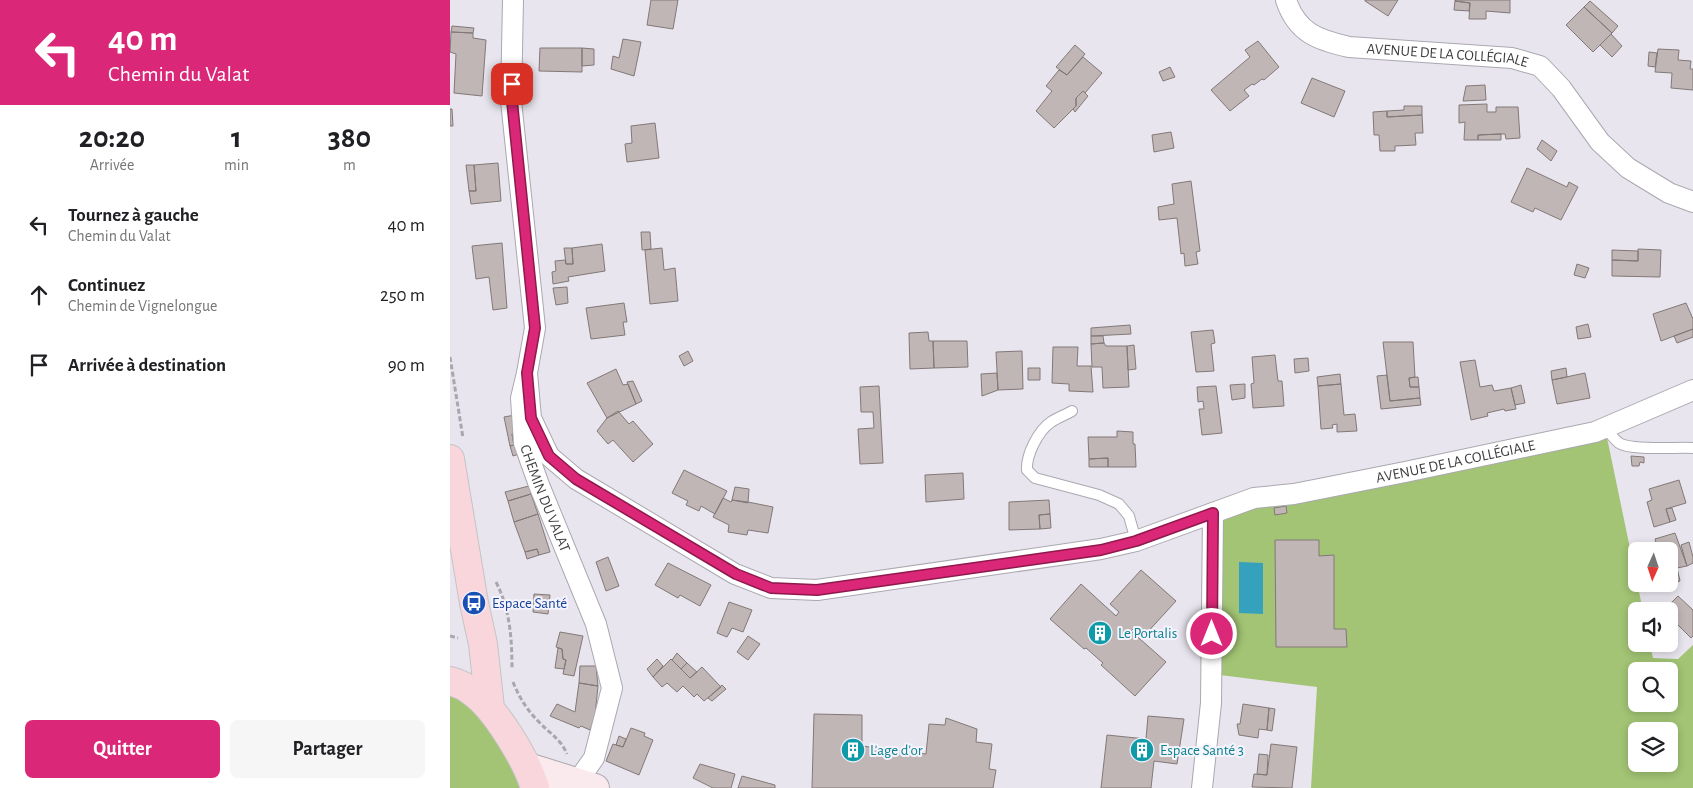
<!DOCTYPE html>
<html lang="fr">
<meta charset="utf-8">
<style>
:root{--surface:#fff;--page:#f6f6f6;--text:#202124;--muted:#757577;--accent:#db2777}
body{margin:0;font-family:"Alegreya Sans",sans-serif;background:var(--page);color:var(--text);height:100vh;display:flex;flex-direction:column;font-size:19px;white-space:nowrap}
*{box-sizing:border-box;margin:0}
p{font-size:16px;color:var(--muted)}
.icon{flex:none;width:28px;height:28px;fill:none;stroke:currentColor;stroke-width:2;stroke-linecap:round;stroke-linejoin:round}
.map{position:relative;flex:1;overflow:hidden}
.side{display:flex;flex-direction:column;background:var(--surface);width:450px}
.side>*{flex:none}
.hud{background:#db2777;color:#fff;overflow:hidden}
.needle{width:32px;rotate:183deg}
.controls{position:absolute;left:1178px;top:542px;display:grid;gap:10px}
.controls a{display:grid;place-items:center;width:50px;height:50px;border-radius:8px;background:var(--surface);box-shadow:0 2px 8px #0003;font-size:25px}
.pin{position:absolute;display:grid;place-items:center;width:42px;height:42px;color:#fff;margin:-21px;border-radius:10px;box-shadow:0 2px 8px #0006}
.me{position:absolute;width:55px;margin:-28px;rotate:0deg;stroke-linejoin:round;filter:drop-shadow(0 0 4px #0008)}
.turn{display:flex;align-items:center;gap:18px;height:105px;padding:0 25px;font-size:22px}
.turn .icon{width:65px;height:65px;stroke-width:2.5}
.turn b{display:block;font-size:35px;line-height:42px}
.eta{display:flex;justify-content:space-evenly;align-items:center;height:85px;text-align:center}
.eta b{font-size:30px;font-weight:700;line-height:35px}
.action{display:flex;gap:10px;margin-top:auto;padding:10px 25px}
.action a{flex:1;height:58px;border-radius:8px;background:var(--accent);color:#fff;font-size:20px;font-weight:700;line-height:58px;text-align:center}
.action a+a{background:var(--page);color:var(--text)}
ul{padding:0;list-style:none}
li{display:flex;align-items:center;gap:15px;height:70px;padding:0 25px}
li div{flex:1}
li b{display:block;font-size:19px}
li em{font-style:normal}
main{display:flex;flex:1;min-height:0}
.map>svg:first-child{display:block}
.green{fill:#a2c474;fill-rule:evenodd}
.water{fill:#35a1bd}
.building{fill:#c1b6b6;stroke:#827877}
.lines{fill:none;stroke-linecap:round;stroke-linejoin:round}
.lane-casing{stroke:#aaa8b0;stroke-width:12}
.street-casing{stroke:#aaa8b0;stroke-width:22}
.secondary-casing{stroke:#aaa8b0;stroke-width:30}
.primary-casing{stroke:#c5c4c5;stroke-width:30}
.path{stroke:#a9a7ae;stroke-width:3;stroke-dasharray:5 2.5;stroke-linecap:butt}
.lane{stroke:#fff;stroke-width:10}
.street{stroke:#fff;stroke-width:20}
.secondary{stroke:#fbeaed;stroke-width:28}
.primary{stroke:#f8d6db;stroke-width:28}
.route-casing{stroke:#8e194d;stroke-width:12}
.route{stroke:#db2777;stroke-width:9}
.labels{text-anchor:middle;stroke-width:4;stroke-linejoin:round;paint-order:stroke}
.street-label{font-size:15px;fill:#3d3c3f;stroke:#f5f3fc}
.transit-label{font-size:15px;fill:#164399;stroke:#f5f3fc;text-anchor:start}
.culture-label{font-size:15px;fill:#0d838f;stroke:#f5f3fc;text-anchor:start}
</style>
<main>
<section class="side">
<div class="hud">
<div class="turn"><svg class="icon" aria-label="left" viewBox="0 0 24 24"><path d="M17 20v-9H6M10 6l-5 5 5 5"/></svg><div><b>40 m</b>Chemin du Valat</div></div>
</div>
<div class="eta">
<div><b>20:20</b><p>Arrivée</p></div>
<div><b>1</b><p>min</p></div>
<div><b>380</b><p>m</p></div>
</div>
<ul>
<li><svg class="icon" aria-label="left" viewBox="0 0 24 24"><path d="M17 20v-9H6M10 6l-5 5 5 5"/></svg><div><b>Tournez à gauche</b><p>Chemin du Valat</p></div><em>40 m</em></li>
<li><svg class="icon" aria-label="ahead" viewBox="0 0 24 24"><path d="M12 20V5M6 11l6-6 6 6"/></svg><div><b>Continuez</b><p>Chemin de Vignelongue</p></div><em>250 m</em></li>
<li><svg class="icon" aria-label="arrive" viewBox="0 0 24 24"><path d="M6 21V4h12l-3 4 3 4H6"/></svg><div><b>Arrivée à destination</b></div><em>90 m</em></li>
</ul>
<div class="action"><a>Quitter</a><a>Partager</a></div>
</section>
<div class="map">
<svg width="1243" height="788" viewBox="0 0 1243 788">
<rect width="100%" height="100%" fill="#e8e5ee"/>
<!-- green -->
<path class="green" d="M1155 428 1193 611H1186V644H1200L1203 658 1228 659 1243 645V788H861L867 687 762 674 774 509ZM1186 671H1219V704H1186ZM1186 731H1219V764H1186Z
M0 681 85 788H0Z"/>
<!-- water -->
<path class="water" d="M789 562 813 563V614L789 613Z"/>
<!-- building -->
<path class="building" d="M201 0H228L223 29 197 25Z
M915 0H948L938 16 915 1Z
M1005 0H1060V13L1036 11V19H1019L1020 3 1005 1Z
M1005 1 1020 3 1019 11 1004 10Z
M1140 1 1168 26 1162 33 1134 7Z
M1134 7 1162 33 1143 52 1116 25Z
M2 26 24 28 23 33 1 32Z
M1 32 23 33V38L36 40 32 96 4 93 6 54 0 52Z
M1161 34 1172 46 1162 57 1150 45Z
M173 39 191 42 184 76 161 69 163 56 169 58Z
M808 41 829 67 814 80 812 79 804 85 802 84 794 90 799 96 780 111 761 90 800 57 795 50Z
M625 45 635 54 617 75 606 67Z
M90 48H132V72L89 71Z
M132 48 144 49V65L132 66Z
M1208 49 1229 50 1228 60 1241 61 1240 69H1243V90L1221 88 1222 73 1205 72Z
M1199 52 1207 53 1205 67 1198 66Z
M633 57 652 73 635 93 633 91 626 98V106L604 128 586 111 602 91 596 86 609 70 617 75Z
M720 67 725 77 713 81 709 72Z
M862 78 895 91 884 117 851 103Z
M1035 85 1036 100 1013 101 1016 86Z
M633 91 638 96 625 112 623 109 626 106V98Z
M1037 104V112H1046V107H1068L1070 138 1056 139 1055 134H1051L1028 135V140H1014L1015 122 1009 123V105Z
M954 106H972V115L937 117V111L954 110Z
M0 109H2L3 126H0Z
M937 111V117L972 115 973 133H965L966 145 945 146V151H930L929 135H924L923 112Z
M205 123 209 158 177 162 175 144 182 143 181 126Z
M721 132 724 148 704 152 702 135Z
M1051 134V140H1028V135Z
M1092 140 1107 151 1101 161 1087 149Z
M48 163 51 201 21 204 19 191H26L24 165Z
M16 165H24L26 191H19Z
M1077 168 1117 187 1119 182 1128 187 1111 220 1085 208 1083 212 1061 202Z
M741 181 750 251 746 252 748 264 735 266 734 253 731 254 727 218 709 220 708 207 724 204 722 184Z
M191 232H200L201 249 192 250Z
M52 243 57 308 43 310 39 277 26 279 22 246Z
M152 244 155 271 118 277 119 281 103 284 102 272 106 271 105 261 115 260 116 264H123L122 248Z
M114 248H122L123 264H116Z
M212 248 214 270 225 268 228 301 200 304 195 250Z
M1188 249 1211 250 1210 277 1162 276V260L1188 261Z
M1162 250 1188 251V261L1162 260Z
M1127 264 1139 268 1135 278 1124 275Z
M117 287 118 303 106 305 103 288Z
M174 303 177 322H173L175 335 141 339 136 308Z
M1236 303 1243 319V329L1211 341 1203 314Z
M1138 324 1141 337 1128 339 1126 327Z
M680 325 681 334 641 336V328Z
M1243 329V337L1227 343 1224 336Z
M763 330 765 343 761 344 764 371 746 372 741 332Z
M478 332 479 341H483L484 368 460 369 459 333Z
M641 336H653L654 343 641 344Z
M483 341H517L518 367 484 368Z
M933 342H963L965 377 959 378 960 387H969L970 398 940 401Z
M654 343 656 346H677L679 387 653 388 652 367H642L641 344Z
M684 345 686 369 678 370 677 346Z
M603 347H628L627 366H641L643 392 619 391V384L602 383Z
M238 351 243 361 234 366 229 356Z
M572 351 573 389 548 390 546 352Z
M825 355 828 381H832L834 406 803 408 801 384 804 383 802 357Z
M858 358 859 371 845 373 844 359Z
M1025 360 1030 387 1042 385 1044 391 1061 388 1066 409 1055 411 1054 409 1037 413 1038 416 1021 420 1010 362Z
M578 368H590V380H578Z
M1116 368 1117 377 1102 380 1101 371Z
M166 369 173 385 178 384 186 404 157 418 137 383Z
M547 373 548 390 532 396 531 374Z
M1135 373 1140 398 1107 404 1102 380Z
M890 374 891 384 868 386 867 377Z
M937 375 940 401 970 398 971 405 931 409 927 376Z
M968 377 969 387H960L959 378Z
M183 381 192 401 186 404 177 382Z
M795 384V398L782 400 780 385Z
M891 384 894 415 905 414 907 431 887 432V424L882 425 883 428 871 429 868 386Z
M1071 385 1075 403 1065 405 1061 388Z
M429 386 433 463 410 464 408 429 424 428 423 412H411L410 387Z
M766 386 772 433 752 435 749 409H754L753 401 748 402 747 387Z
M168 411 179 424 183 421 203 444 183 462 163 440 158 444 147 431 157 418Z
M65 415 67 433 62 434 64 445 60 446 54 417Z
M667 431 683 432V444H685L686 467H658V458L639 459 638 437H667Z
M67 433 69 454 63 456 60 446 64 445 62 434Z
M1181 456 1194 457V463L1190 462 1189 466H1182Z
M658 458V467H639V459Z
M234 470 277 491 265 514 251 506 249 511 236 505 238 501 222 493Z
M513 473 514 499 476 502 475 475Z
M1229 480 1236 503 1216 509 1220 522 1204 527 1197 502 1202 500 1199 489Z
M79 486 81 494 58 501 55 492Z
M285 487 299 489 298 503 282 500Z
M81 494 88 514 64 522 58 501Z
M273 498 281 502 282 500 298 502 323 507 318 533 298 530 297 535 278 532 279 525 263 517Z
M599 500 600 514 589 515 590 529 559 530V502Z
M836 506 837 513 825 515 824 508Z
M1222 508 1226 520 1220 522 1216 509Z
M88 514 100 552 89 555 87 549 75 552 64 522Z
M600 514 601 528 590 529 589 515Z
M1225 533 1237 566 1227 568 1230 581 1209 587 1208 584H1219V551H1208L1205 539Z
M825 540H869V556L884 555V629H896L897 647H826Z
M1239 542 1243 557V563L1237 566 1231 545Z
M87 549 89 555 77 559 75 552Z
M158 557 169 586 156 591 146 562Z
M218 563 261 585 250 606 230 595 228 598 205 585Z
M691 570 726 601 694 636 685 627 681 631 716 662 685 696 651 665 653 663 636 648 634 649 600 619 631 584 666 616 669 612 660 604Z
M84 594 100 595 98 614 83 612Z
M1228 596 1243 610V636L1241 638 1221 618 1219 621V611H1205L1210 606 1214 610Z
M279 602 302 610 293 632 282 628 277 637 267 633Z
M110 632 133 636 124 676 113 674 116 660 113 659 112 649 106 647Z
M298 636 310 644 298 660 287 652Z
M108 648 112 649 113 659 116 660 114 669 105 668Z
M227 653 237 663 231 669 222 660Z
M207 659 213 666 203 677 197 669Z
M221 659 240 678 252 667 271 687 254 701 247 694 244 697 233 686 227 692 217 683 212 687 203 677Z
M237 663 247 672 240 678 231 669Z
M130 666H146L148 686 129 683Z
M129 683 148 686 145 716 140 730 131 726 129 728 100 716 107 704 125 712Z
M272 685 276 689 262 701 258 698Z
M793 704 819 708 817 730 809 729 808 738 789 735 787 724H790Z
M819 708 825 709 822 731 817 730Z
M364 714 412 715V746L476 754 479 724 495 725 496 718 527 729 526 742 542 744 539 769 546 770 543 788H362Z
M698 716 734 719 727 764 704 761 701 788H651L657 735 696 739Z
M181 728 195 733 194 736 203 740 189 775 156 761 163 744 173 747Z
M169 736 176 739 173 747 166 745Z
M821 744 847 747 842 788 802 787 804 774 817 775Z
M809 754 818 755 817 775 807 774Z
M250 764 285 774 281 788H263L243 778Z
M292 776 325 785V788H288Z"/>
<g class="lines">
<!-- lane casing -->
<g class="lane-casing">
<path id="lane" d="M622 411C615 415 607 418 601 422 588 431 576 455 577 470L585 478 649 495 669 504 679 516 686 541
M1155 428C1160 433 1164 439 1169 443 1181 451 1227 447 1243 448"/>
</g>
<!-- street casing -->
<g class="street-casing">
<g id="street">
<path id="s1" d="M63 0 61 101 85 328 77 373 71 398 74 443 89 485 146 624 162 688 144 758 127 782"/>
<path id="s2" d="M836 0C847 33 868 40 899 47L1062 58 1090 66 1111 88 1150 142 1178 168 1219 193 1243 202"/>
<path id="s3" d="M77 373 81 418 99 456 126 479 285 574 321 588 367 590 651 549 686 541 804 498 844 494 955 472 1145 432 1243 390"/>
<path d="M752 788 761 703 763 513"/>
</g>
</g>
<!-- secondary casing -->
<g class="secondary-casing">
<path id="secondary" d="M78 767 145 788"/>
</g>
<!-- primary casing -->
<g class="primary-casing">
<path id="primary" d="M0 459 24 603 33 644 40 708
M0 681C7 683 15 686 21 691 45 707 77 761 85 788"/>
</g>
<!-- path -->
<path class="path" d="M0 357 13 438
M46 582C60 609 62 639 62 669
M0 636 8 638
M63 682C69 697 77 710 89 722 100 734 110 738 117 754"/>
<!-- lane -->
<use href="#lane" class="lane"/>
<!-- street -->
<use href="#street" class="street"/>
<!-- secondary -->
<use href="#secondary" class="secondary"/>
<!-- primary -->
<use href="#primary" class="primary"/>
</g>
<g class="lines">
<!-- route casing -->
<g class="route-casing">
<path id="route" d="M62 84V101L85 328 77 373 81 418 99 456 126 479 286 574 321 588 367 590 651 550 686 541 763 513 762 634"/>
</g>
<!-- route -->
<use href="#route" class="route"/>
</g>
<!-- icons -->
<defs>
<g id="bus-disc" transform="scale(1.25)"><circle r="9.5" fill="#1a4fb4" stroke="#f5f3fc"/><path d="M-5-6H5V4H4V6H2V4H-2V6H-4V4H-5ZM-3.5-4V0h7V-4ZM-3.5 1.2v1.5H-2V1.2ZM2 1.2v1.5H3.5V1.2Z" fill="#fff"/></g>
<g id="building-disc" transform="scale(1.25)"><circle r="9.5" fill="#0f9aa8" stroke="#f5f3fc"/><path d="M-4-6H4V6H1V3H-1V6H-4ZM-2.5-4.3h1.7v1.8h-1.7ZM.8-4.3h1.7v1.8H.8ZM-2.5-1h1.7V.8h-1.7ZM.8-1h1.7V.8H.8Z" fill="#fff"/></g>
</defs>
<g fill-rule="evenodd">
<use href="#bus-disc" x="24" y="603"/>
<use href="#building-disc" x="650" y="633"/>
<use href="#building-disc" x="403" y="750"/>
<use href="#building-disc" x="692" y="750"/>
</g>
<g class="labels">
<!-- street labels -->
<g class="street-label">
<text dy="5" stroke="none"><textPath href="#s2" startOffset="182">AVENUE DE LA COLLÉGIALE</textPath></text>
<text dy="5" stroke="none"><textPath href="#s3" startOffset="1046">AVENUE DE LA COLLÉGIALE</textPath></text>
<text dy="5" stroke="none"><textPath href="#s1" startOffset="505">CHEMIN DU VALAT</textPath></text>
</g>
<!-- transit labels -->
<g class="transit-label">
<text x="42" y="608">Espace Santé</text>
</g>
<!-- culture labels -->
<g class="culture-label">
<text x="668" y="638">Le Portalis</text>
<text x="420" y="755">L'age d'or</text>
<text x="710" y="755">Espace Santé 3</text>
</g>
</g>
</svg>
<div class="controls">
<a><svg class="needle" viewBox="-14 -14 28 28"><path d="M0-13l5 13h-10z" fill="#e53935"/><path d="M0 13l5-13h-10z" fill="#757577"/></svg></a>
<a><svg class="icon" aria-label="sound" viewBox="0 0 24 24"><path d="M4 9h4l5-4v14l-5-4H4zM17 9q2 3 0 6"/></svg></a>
<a><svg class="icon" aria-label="search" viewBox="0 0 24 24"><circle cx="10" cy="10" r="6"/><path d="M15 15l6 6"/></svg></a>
<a><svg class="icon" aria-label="layers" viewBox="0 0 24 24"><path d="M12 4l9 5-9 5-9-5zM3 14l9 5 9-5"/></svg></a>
</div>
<div class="pin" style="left:62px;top:84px;background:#d93025"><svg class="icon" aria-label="arrive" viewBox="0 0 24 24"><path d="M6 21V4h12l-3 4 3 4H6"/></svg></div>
<svg class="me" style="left:762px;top:634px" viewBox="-20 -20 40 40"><circle r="17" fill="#db2777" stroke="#fff" stroke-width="3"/><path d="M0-11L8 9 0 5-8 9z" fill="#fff"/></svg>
</div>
</main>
